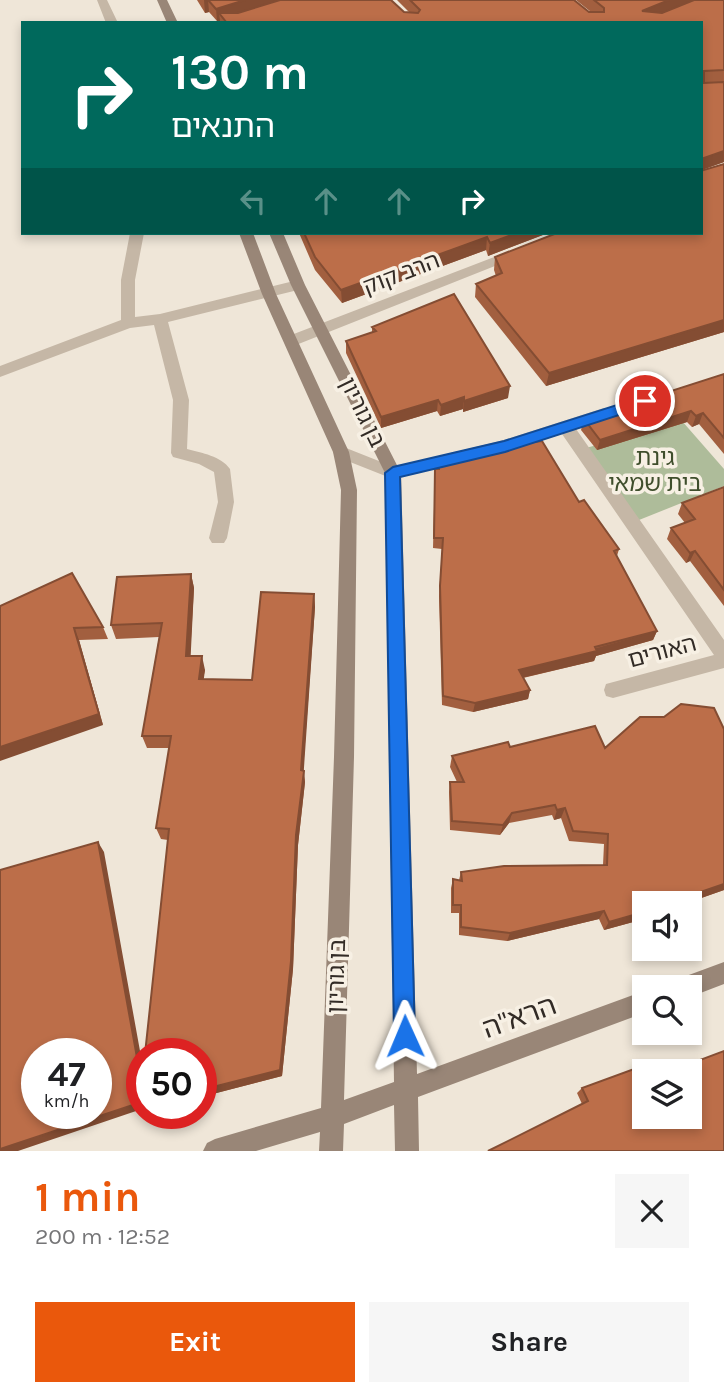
<!DOCTYPE html>
<meta charset="utf-8">
<style>
:root{--surface:#fff;--page:#f6f6f6;--text:#202124;--muted:#757577;--accent:#ea580c}
body{margin:0;font-family:Karla,"Noto Sans Hebrew",sans-serif;background:var(--page);color:var(--text);height:100vh;display:flex;flex-direction:column;font-size:26px;white-space:nowrap}
*{box-sizing:border-box;margin:0}
p{font-size:23px;color:var(--muted)}
.icon{flex:none;width:38px;height:38px;fill:none;stroke:currentColor;stroke-width:2;stroke-linecap:round;stroke-linejoin:round}
.map{position:relative;height:1151px;overflow:hidden}
.side{display:flex;flex-direction:column;background:var(--surface);flex:1}
.side>*{flex:none}
.banner{position:absolute;left:21px;top:21px;width:682px;height:214px;border-radius:0px;box-shadow:0 4px 10px #0003;background:#00695c;color:#fff;overflow:hidden}
.buttons{position:absolute;left:632px;top:891px;display:grid;gap:14px}
.buttons a{display:grid;place-items:center;width:70px;height:70px;border-radius:0px;background:var(--surface);box-shadow:0 4px 10px #0003;font-size:35px}
.speed{position:absolute;left:21px;top:1038px;display:flex;gap:14px;font-size:35px;font-weight:700;text-align:center}
.speed>*{display:grid;place-content:center;width:91px;height:91px;border-radius:50%;background:var(--surface);box-shadow:0 4px 10px #0003;line-height:1}
.speed small{font-size:18px;font-weight:400}
.speed .limit{border:10px solid #d22;background:#fff;color:#111}
.pin{position:absolute;display:grid;place-items:center;width:60px;height:60px;color:#fff;margin:-30px;border:4px solid #fff;border-radius:50%;box-shadow:0 2px 7px #0007}
.me{position:absolute;width:77px;margin:-38px;rotate:359deg;stroke-linejoin:round;filter:drop-shadow(0 0 5px #0008)}
.turn{display:flex;align-items:center;gap:24px;height:147px;padding:0 35px;font-size:32px}
.turn .icon{width:91px;height:91px;stroke-width:2.5}
.turn b{display:block;font-size:49px;line-height:60px}
.lanes{display:flex;align-items:center;height:66px;padding:0 35px;background:#0003;justify-content:center;gap:35px;direction:ltr}
.lanes .off{opacity:.35}
.round{display:grid;place-items:center;flex:none;width:74px;height:74px;border-radius:0px;background:var(--page)}
.headline{display:flex;align-items:center;justify-content:space-between;height:119px;padding:0 35px}
h1{font-size:42px;font-weight:700;line-height:52px;color:var(--accent)}
.button{display:flex;gap:14px;margin-top:auto;padding:14px 35px}
.button a{flex:1;height:80px;border-radius:0px;background:var(--accent);color:#fff;font-size:28px;font-weight:700;line-height:80px;text-align:center}
.button a+a{background:var(--page);color:var(--text)}
.map>svg:first-child{display:block}
.green{fill:#aebc9a}
.lines{fill:none;stroke-linecap:round;stroke-linejoin:round}
.street{fill:#c5b7a6;fill-rule:evenodd}
.secondary{fill:#998677;fill-rule:evenodd}
.wall{fill:#a25f3f}
.shaded-wall{fill:#844d33}
.building{fill:#bc6e49;stroke:#844d33;stroke-width:2;fill-rule:evenodd}
.route{fill:#1a73e8;stroke:#114b97;stroke-width:2}
.labels{text-anchor:middle;stroke-width:7;stroke-linejoin:round;paint-order:stroke}
.street-label{font-size:23px;fill:#322b26;stroke:#f7f0e4}
.park-label{font-size:23px;fill:#3f4e2c;stroke:#f7f0e4}
.near-street-label{font-size:28px;fill:#322b26;stroke:#f7f0e4}
</style>
<div class="map">
<svg width="724" height="1151" viewBox="0 0 724 1151">
<rect width="100%" height="100%" fill="#efe6d8"/>
<!-- green -->
<path class="green" d="M682 421 724 469V486L639 520 586 448Z"/>
<g class="lines">
<!-- street -->
<path class="street" d="M97 0H107L118 23H106Z
M130 233H144L135 280V317L160 314 298 280 305 285 298 290 168 322 189 400 187 449C202 453 221 456 230 469L234 502 227 538 224 543H212L209 538 218 502 214 472 199 464 173 457 171 453 173 400 154 325 130 328 0 377V366L121 320V280Z
M515 249 522 253 520 256 296 345H286L284 341 286 337Z
M604 408 612 414 610 418 576 429 724 640V668L613 698 606 696 604 690 606 684 714 655 562 434 505 452 393 479 335 456 333 452 341 446 394 467 504 440Z"/>
<!-- secondary -->
<path class="secondary" d="M157 0H167L178 23H167Z
M239 233H253L276 294 349 452 357 490 354 757 344 1100 394 1082 385 473 291 285 269 233H283L305 285 401 473 417 1074 644 991V1013L418 1097 419 1151H395L394 1105 344 1124 343 1151H319L320 1132 256 1151H203L207 1143 215 1139 321 1108 334 757 341 490 333 452 262 294Z
M724 962V984L690 997V987H675L678 979Z"/>
</g>
<!-- wall -->
<path class="wall" d="M197 0H391L404 12H409L397 0H574L589 12H591L576 0H724V162L704 169V170L724 164V332L546 386 475 297 476 284 496 276 494 270 495 257 702 233V23H220V21H217L209 12 205 13Z
M299 233H548L488 256 486 250 342 303 315 270Z
M372 327 508 398 463 412V409L440 416 437 411 381 428 346 353V341L372 333Z
M724 374V454L699 424 692 427 687 422 597 450 581 430 584 419Z
M496 447 579 502 619 549 617 556 657 631 653 640 596 656 594 661 523 678 530 690 528 699 473 712 442 705 439 596 442 549 433 548 435 469H439L462 461 495 453Z
M724 487V606L690 561 686 563 667 539 671 528 685 523 678 514 682 503Z
M191 574 194 588 190 656 205 670 203 679 252 680 314 594 315 607 303 771 305 782 298 845 293 969 282 1076 201 1097V1054L168 840 161 839 156 828 169 748H147L142 736 159 637 116 639 111 625Z
M0 606 103 627 108 639 79 640 103 725Z
M724 729V890L687 903H644V919L604 930 599 919 507 941 459 935V913H451V888L453 879 459 880 461 872 603 865 604 844 569 841 561 818 554 820 552 815 509 823 500 835 450 830 449 792 450 782H457L450 767 452 756 510 747 605 748Z
M582 1088 644 1116 582 1104 577 1093Z"/>
<!-- shaded-wall -->
<path class="shaded-wall" d="M204 0H208L209 12 205 13Z
M245 0H287L224 19 219 13 220 21H217L216 9Z
M669 0H697L641 23 642 11Z
M724 151V162L702 170 704 158Z
M517 233H548L488 256 490 243Z
M487 237 486 250 342 303 341 290Z
M724 320V332L546 386 549 373Z
M510 386 508 398 463 412 464 401Z
M464 397 463 409 440 416 441 405Z
M438 400 437 411 381 428V417Z
M691 411 687 422 597 450 600 440Z
M703 413 699 424 692 427 696 416Z
M695 551 690 561 686 563 690 553Z
M191 574 194 588 190 669 186 656Z
M314 594 315 607 303 782 301 770Z
M74 628 79 640 103 725 0 761V747Z
M657 631 653 640 596 656 594 661 517 679 519 670Z
M202 656 205 670 202 692 199 679Z
M530 690 528 699 473 712 475 703Z
M304 771 305 782 298 845 293 969 282 1076 201 1097V1090L296 835Z
M565 808 561 818 554 820 557 810Z
M512 813 509 823 500 835 503 825Z
M98 842 104 852 142 1062V1085Z
M724 884V890L687 903H672L674 901Z
M604 911 599 919 507 941 510 933Z
M644 912V919L604 930 609 922Z
M142 1102V1109L18 1151H0V1149Z"/>
<!-- building -->
<path class="building" d="M208 0H245L216 9Z
M280 0H391L404 12 418 13 420 10 410 0H574L589 12H604V8L594 0H669L642 11 662 13 694 0H724V70L704 71V83L724 82V151L704 158V170L724 164V320L549 373 476 284 502 273 495 257 557 233H702V23H227L219 13H238Z
M304 233H517L490 243 487 237 341 290 315 257Z
M454 294 510 386 464 401V397L441 405 438 400 381 417 346 341 376 331 372 327Z
M724 374V438L703 413 696 416 691 411 600 440 584 419Z
M542 441 579 502 584 500 619 549 614 551 657 631 595 647 597 651 519 670 530 690 475 703 443 696 440 586 443 538H434L435 469H439V460L463 461V454L499 453 496 447Z
M724 487V590L695 551 690 553 671 528 695 519 682 503Z
M72 573 103 627 74 628 99 714 0 747V606Z
M191 574 186 656H202L199 679 252 680 261 592 314 594 301 770 304 771 296 835 291 961 280 1070 201 1090V1054H145L169 829 156 828 171 736H142L162 623 111 625 117 577Z
M681 704 714 708 724 729V884L674 901 675 903H644V912L609 922 604 911 510 933 461 927V905H453V879L462 881 461 872 504 866 607 865 608 834 573 831 565 808 557 810 555 805 512 813 503 825 452 821 450 782H464L452 756 508 742 510 747 595 726 605 748 640 717H664Z
M98 842 142 1085V1084V1102L0 1149V870ZM37 1054H96V1113H37Z
M724 1051V1151H488L588 1101 582 1088 656 1061 661 1071H644V1116H690V1071H671Z"/>
<!-- route -->
<path class="route" d="M645 396 652 401 650 405 505 452 400 477 415 1036 412 1043 405 1047 397 1043 394 1036 385 473 393 467 504 441Z"/>
<g class="labels">
<!-- street labels -->
<g class="street-label">
<text transform="translate(401 273) rotate(-21)" y="8">הרב קוק</text>
<text transform="translate(363 412) rotate(64)" y="8">בן גוריון</text>
<text transform="translate(662 651) rotate(-15)" y="8">האורים</text>
<text transform="translate(336 976) rotate(-88)" y="8">בן גוריון</text>
</g>
<!-- park labels -->
<g class="park-label">
<text x="655" y="465">גינת<tspan x="655" dy="26">בית שמאי</tspan></text>
</g>
<!-- near-street labels -->
<g class="near-street-label">
<text transform="translate(519 1016) rotate(-20)" y="10">הרא"ה</text>
</g>
</g>
</svg>
<div class="buttons">
<a><svg class="icon" aria-label="sound" viewBox="0 0 24 24"><path d="M4 9h4l5-4v14l-5-4H4zM17 9q2 3 0 6"/></svg></a>
<a><svg class="icon" aria-label="search" viewBox="0 0 24 24"><circle cx="10" cy="10" r="6"/><path d="M15 15l6 6"/></svg></a>
<a><svg class="icon" aria-label="layers" viewBox="0 0 24 24"><path d="M12 4l9 5-9 5-9-5zM3 14l9 5 9-5"/></svg></a>
</div>
<div class="speed"><div>47<small>km/h</small></div><div class="limit">50</div></div>
<div class="pin" style="left:645px;top:401px;background:#d93025"><svg class="icon" aria-label="arrive" viewBox="0 0 24 24"><path d="M6 21V4h12l-3 4 3 4H6"/></svg></div>
<svg class="me" style="left:405px;top:1036px" viewBox="-20 -20 40 40"><path d="M0-17L14 15 0 8-14 15z" fill="#1a73e8" stroke="#fff" stroke-width="4"/></svg>
<div class="banner">
<div class="turn"><svg class="icon" aria-label="right" viewBox="0 0 24 24"><path d="M7 20v-9h11M14 6l5 5-5 5"/></svg><div><b>130 m</b>התנאים</div></div>
<div class="lanes"><svg class="icon off" aria-label="left" viewBox="0 0 24 24"><path d="M17 20v-9H6M10 6l-5 5 5 5"/></svg><svg class="icon off" aria-label="ahead" viewBox="0 0 24 24"><path d="M12 20V5M6 11l6-6 6 6"/></svg><svg class="icon off" aria-label="ahead" viewBox="0 0 24 24"><path d="M12 20V5M6 11l6-6 6 6"/></svg><svg class="icon" aria-label="right" viewBox="0 0 24 24"><path d="M7 20v-9h11M14 6l5 5-5 5"/></svg></div>
</div>
</div>
<section class="side">
<div class="headline"><div><h1>1 min</h1><p>200 m · 12:52</p></div><a class="round"><svg class="icon" aria-label="close" viewBox="0 0 24 24"><path d="M6 6l12 12M18 6L6 18"/></svg></a></div>
<div class="button"><a>Exit</a><a>Share</a></div>
</section>
